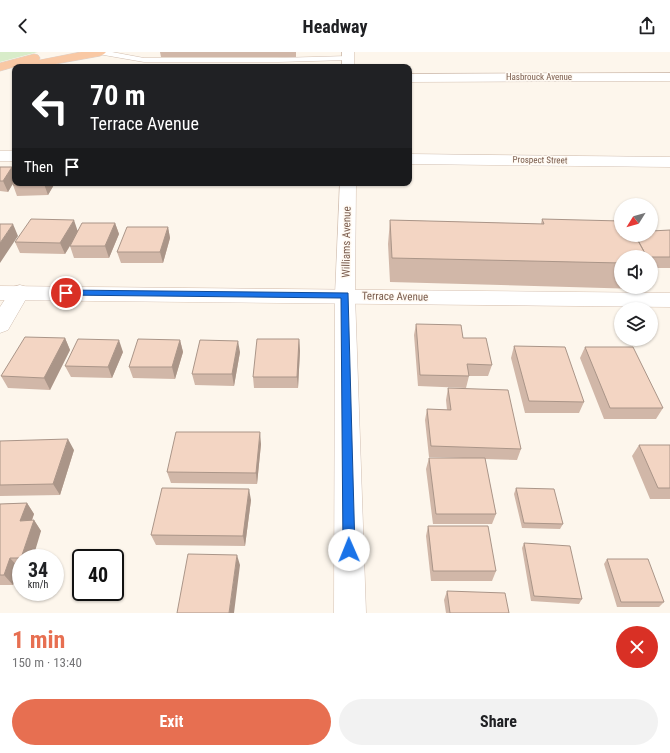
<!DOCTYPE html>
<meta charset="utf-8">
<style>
:root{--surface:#fff;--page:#f2f2f2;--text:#202124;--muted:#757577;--accent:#e76f51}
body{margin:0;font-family:"Roboto Condensed",sans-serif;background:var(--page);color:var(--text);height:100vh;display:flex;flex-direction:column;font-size:15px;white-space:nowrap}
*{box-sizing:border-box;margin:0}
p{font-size:13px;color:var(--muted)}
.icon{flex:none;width:22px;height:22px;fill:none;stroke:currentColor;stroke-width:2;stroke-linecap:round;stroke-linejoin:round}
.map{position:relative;height:561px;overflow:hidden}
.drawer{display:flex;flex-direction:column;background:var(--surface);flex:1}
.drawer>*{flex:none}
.banner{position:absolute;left:12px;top:12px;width:400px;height:122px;border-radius:8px;box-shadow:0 1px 3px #0004;background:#202124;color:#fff;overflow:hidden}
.needle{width:26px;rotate:233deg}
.fabs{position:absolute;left:614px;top:146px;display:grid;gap:8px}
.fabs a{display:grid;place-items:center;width:44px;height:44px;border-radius:50%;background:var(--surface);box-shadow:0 1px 3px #0004;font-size:20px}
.speed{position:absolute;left:12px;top:497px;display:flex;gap:8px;font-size:20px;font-weight:700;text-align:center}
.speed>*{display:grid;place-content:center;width:52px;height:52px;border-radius:50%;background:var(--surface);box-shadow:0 1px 3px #0004;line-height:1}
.speed small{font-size:10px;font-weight:400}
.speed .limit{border:2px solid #111;border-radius:6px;background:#fff;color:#111}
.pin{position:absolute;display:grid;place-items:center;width:34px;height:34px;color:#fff;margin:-17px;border:2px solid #fff;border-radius:50%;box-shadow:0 1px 4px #0007}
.me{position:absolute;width:44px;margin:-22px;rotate:359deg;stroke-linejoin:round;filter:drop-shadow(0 0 3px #0008)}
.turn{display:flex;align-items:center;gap:14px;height:84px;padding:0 12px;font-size:18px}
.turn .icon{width:52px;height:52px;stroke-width:2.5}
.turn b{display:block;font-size:28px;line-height:34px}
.then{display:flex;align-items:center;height:38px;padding:0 12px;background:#0003;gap:8px;font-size:15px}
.round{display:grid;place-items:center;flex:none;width:42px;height:42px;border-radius:21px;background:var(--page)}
.overview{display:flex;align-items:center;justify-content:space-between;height:68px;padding:0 12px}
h1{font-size:24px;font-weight:700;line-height:30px;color:var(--accent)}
.primary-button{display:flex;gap:8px;margin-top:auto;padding:8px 12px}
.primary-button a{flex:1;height:46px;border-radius:24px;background:var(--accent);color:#fff;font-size:16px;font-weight:700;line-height:46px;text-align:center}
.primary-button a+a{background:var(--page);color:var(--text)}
header{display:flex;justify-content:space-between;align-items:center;height:52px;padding:0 12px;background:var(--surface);font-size:18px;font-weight:700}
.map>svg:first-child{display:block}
.green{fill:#d8ecc9}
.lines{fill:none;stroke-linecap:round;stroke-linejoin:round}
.service-casing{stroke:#d1beb0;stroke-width:1}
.minor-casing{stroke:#d1beb0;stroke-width:1}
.tertiary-casing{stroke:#d1beb0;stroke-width:1}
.secondary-casing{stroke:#d6c0b0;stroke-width:1}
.trunk-casing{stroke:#dad1cd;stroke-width:1}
.service{fill:#fff;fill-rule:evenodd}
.minor{fill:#fff;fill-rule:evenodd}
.tertiary{fill:#fff;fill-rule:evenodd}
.secondary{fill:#fff;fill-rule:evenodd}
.trunk{fill:#f9c8a4;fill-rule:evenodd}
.wall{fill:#d1b7a8}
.shaded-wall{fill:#aa9588}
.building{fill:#f3d5c3;stroke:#aa9588}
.route{fill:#1a73e8;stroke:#114b97}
.labels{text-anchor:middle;stroke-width:3;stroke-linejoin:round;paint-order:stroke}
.far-street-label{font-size:9px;fill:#7a5c4d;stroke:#fffaf3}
.street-label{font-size:11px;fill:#7a5c4d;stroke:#fffaf3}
</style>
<header><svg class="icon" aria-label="back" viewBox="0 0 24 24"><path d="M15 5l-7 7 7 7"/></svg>Headway<svg class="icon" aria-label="share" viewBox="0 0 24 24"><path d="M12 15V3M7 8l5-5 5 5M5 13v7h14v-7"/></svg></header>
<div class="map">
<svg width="670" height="561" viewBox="0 0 670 561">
<rect width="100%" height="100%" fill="#fdf6ec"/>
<!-- green -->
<path class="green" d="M0 0H38L0 10Z"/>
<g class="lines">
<!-- service casing -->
<g class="service-casing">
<path id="service" d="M94 0H112L144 6H278L348 4 352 6 348 8 278 10H144L98 2Z"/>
</g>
<!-- minor casing -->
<g class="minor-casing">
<path id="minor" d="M670 21V29L409 30V22Z
M0 99H15V109H0Z
M409 102 670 105V115L409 112Z
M20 233 27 235 30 240 8 278 0 281V255L13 235Z"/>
</g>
<!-- tertiary casing -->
<g class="tertiary-casing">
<path id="tertiary" d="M342 0H354V15H342Z
M340 131H356L355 243 366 561H334L335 243Z"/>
</g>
<!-- secondary casing -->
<g class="secondary-casing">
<path id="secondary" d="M0 234 670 241V255L0 248Z"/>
</g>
<!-- trunk casing -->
<g class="trunk-casing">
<path id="trunk" d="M81 0H106L104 2 100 4 39 15H15V17L14 15 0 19V11L34 2 38 3 40 6 39 8Z"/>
</g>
<!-- service -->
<use href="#service" class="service"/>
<!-- minor -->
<use href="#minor" class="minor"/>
<!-- tertiary -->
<use href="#tertiary" class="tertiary"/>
<!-- secondary -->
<use href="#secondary" class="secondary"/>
<!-- trunk -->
<use href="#trunk" class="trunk"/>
</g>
<!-- wall -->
<path class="wall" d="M160 0H296V5H161Z
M0 115H12L15 123V128L8 140 0 139Z
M55 131 48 143 17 144 13 133Z
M542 167 621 183 670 178V216H651V205H621V235H640L639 237 390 230 388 192 390 168 541 172Z
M115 171 119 182 109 206H74L70 194 65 202 20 201 15 190Z
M168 175 170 186 163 211H121L117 200Z
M416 272 463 286 492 313 488 324H469L466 336 418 334 414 283Z
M65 286 70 298 50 338 8 336 1 324Z
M299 287 300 299 298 336H254L253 325Z
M180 288 183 300 175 327 133 326 129 315Z
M514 294 584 350 579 361H525L511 306Z
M585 295 663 356 656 367H604L580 306Z
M123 300 112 326 71 325 65 314Z
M240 300 234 334 195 333 192 322Z
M448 336 521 397 517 408 485 407 496 462 492 472H433L426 417 429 406H463L429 405 425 368 427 357 447 358 446 348Z
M0 389 74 398 60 443 0 444Z
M261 392 257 432 171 431 167 420Z
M639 393H670V447H650L632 404Z
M516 436 563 472 560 477 522 476 514 442Z
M251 448 245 494 156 493 151 483Z
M27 451 34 462 32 468H34L41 479 21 506V516H19L13 533H0V452Z
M428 474 496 519 492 529H431L426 484Z
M524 491 582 547 579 552 531 549 522 496Z
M607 507 664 550 659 555H617L604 512Z
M447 539 509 561H446L444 548Z"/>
<!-- shaded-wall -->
<path class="shaded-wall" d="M12 115 15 123V128L8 140 3 129Z
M45 131H55L48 143 44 132Z
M74 168 78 180 65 202 60 191Z
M115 171 119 182 109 206 105 194Z
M13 172 18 184 0 211V191Z
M168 175 170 186 163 211 160 200Z
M65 286 70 298 50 338 44 326Z
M299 287 300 299 298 336 297 325Z
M119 288 123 300 112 326 108 315Z
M180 288 183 300 175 327 172 315Z
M238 289 240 300 234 334 232 322Z
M260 380 261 392 257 432 256 421Z
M68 387 74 398 60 443 53 432Z
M249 437 251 448 245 494 243 484Z
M27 451 34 462 28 479 20 469Z
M34 468 41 479 33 506H21Z
M237 503 240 513 234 561H229Z
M10 506 19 516 13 533 4 523Z"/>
<!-- building -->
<path class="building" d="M0 115H12L3 129H0Z
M15 129V131H45L44 132 13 133Z
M31 167 74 168 60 191 15 190Z
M542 167 621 169V183H635L647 205H621V211L392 206 390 168 544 172Z
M82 171H115L105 194H70Z
M0 172H13L0 191Z
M127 175H168L160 200H117Z
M670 178V205H647L635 183H651V179Z
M416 272 461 273 463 286H486L492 313 467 312 469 324 420 323Z
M25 285 65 286 44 326 1 324Z
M78 287 119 288 108 315 65 314Z
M138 287 180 288 172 315H129Z
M257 287H299L297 325H253Z
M200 288 238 289 232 322H192Z
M514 294 565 295 584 350 529 349Z
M585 295H633L663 356H610Z
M448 336 508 338 521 397 431 394 427 357 451 358Z
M176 380H260L256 421 167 420Z
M68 387 53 432 0 433V389Z
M639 393H670V436H658Z
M429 406H485L496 462H436Z
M162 436 249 437 243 484 151 483Z
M516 436 554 437 563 472 524 471Z
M27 451 20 469 34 468 21 506H10L4 523H0V452Z
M428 474H488L496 519H433Z
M524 491 570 494 582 547 534 544Z
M188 502 237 503 229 561H177Z
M607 507H648L664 550H621Z
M447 539 505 541 509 561H450Z"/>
<!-- route -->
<path class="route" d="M66 238 348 241 355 498 353 502 349 504 345 502 343 498 341 246 63 243 62 241Z"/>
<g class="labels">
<!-- far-street labels -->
<g class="far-street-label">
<text x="539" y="28">Hasbrouck Avenue</text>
<text transform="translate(540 108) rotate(1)" y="3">Prospect Street</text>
</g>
<!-- street labels -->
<g class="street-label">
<text transform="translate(346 190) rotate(-89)" y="4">Williams Avenue</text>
<text transform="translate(395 244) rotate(1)" y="4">Terrace Avenue</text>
</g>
</g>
</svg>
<div class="fabs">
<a><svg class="needle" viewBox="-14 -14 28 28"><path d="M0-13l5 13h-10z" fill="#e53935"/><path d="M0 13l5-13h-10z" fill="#757577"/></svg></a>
<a><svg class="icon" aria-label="sound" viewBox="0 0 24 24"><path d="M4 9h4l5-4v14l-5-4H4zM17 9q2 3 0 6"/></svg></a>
<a><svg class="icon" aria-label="layers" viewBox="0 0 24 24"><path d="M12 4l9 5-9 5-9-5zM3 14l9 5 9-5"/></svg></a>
</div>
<div class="speed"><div>34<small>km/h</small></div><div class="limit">40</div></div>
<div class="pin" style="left:66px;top:241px;background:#d93025"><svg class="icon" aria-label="arrive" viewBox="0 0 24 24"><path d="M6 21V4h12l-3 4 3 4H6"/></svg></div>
<svg class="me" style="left:349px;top:498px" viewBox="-20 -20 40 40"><circle r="19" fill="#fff"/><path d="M0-13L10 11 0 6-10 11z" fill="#1a73e8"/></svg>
<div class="banner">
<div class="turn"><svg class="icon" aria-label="left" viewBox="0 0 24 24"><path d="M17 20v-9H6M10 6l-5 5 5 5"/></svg><div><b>70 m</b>Terrace Avenue</div></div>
<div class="then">Then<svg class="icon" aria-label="arrive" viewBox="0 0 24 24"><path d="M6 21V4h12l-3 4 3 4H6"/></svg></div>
</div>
</div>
<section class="drawer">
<div class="overview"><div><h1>1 min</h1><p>150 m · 13:40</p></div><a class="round" style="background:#d93025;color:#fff"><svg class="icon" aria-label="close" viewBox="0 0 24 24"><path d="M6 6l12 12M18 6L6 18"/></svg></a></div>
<div class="primary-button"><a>Exit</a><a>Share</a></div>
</section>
